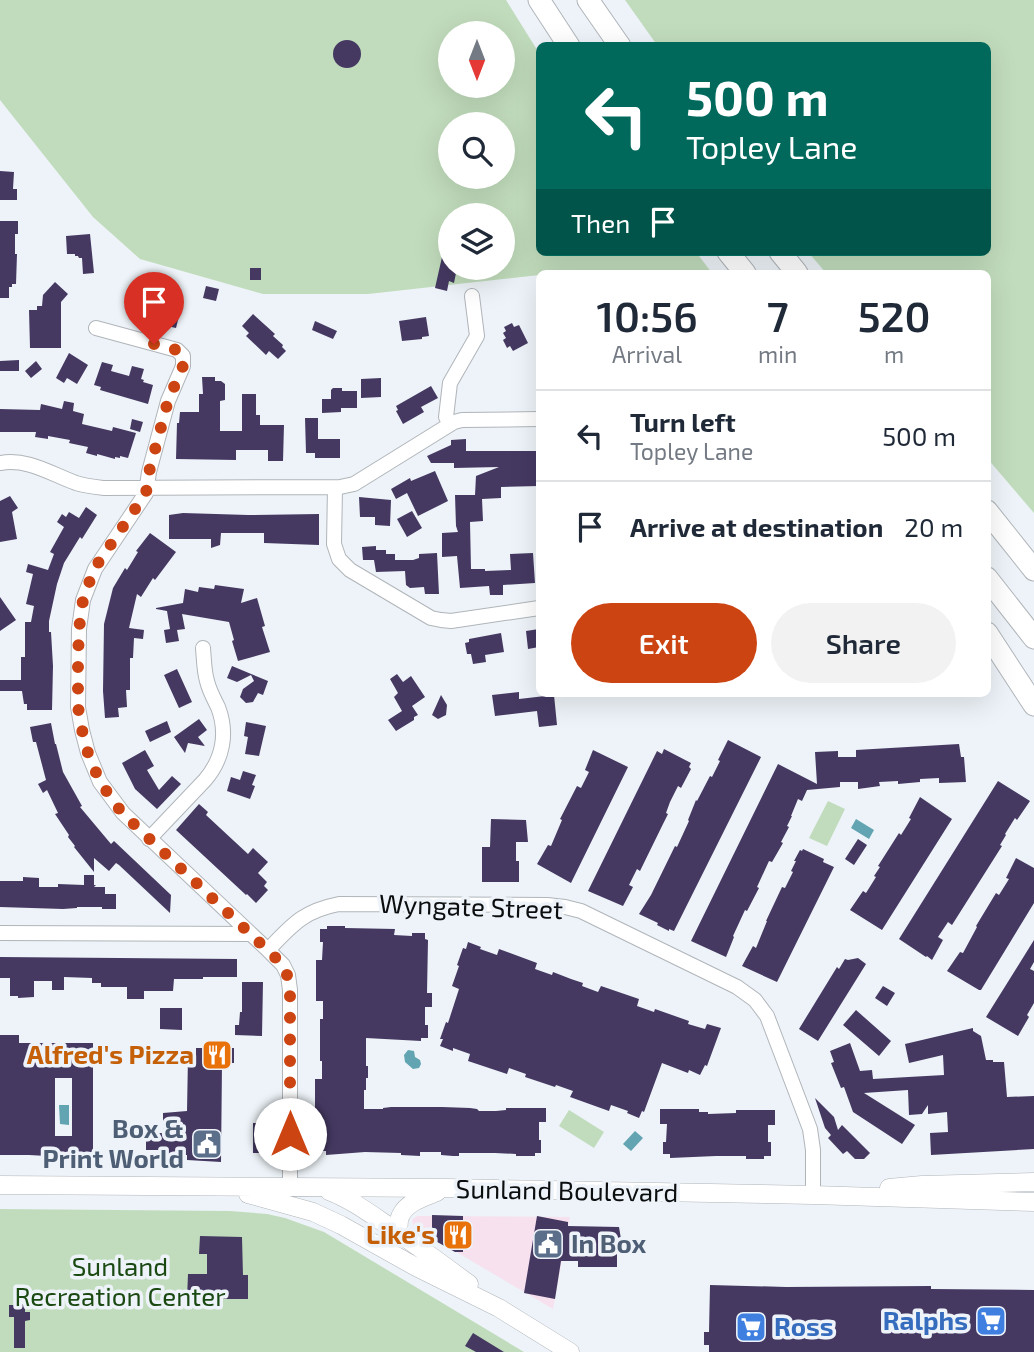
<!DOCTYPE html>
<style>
:root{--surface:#fff;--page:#f2f2f3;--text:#1f2937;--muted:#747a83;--line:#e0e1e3;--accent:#cb4412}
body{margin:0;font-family:"Exo 2",sans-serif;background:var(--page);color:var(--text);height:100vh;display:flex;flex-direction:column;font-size:26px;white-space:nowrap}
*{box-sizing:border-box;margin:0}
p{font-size:23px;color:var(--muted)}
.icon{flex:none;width:38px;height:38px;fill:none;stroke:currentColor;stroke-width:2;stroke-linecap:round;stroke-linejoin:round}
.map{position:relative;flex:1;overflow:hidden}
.details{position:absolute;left:536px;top:270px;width:455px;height:427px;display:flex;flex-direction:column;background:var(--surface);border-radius:10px;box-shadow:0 7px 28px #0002}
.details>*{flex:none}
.guide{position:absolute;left:536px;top:42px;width:455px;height:214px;border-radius:10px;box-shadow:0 7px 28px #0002;background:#00695c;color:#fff;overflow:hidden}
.needle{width:46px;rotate:180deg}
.tools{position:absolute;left:438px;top:21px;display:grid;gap:14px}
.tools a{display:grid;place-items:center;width:77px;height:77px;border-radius:50%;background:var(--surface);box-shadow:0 7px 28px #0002;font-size:35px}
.pin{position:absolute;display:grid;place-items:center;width:60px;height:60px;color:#fff;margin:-72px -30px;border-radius:50% 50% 50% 0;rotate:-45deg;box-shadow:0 0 7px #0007}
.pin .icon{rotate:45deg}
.me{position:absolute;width:77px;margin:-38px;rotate:0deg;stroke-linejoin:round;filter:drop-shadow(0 0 5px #0008)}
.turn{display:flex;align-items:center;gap:24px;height:147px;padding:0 35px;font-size:32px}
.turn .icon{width:91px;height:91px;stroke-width:2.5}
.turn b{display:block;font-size:49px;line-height:60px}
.then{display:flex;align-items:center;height:66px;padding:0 35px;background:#0003;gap:14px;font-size:26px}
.eta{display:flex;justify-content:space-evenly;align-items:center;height:119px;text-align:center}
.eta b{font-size:42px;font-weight:600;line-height:49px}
.cta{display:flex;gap:14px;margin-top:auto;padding:14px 35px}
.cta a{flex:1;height:80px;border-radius:42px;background:var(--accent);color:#fff;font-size:28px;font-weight:600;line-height:80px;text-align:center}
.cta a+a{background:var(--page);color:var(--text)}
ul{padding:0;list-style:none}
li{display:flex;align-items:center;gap:21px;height:91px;padding:0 35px;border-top:2px solid var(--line)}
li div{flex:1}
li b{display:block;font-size:26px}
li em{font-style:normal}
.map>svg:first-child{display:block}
.commercial{fill:#f7e1ef}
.green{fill:#c1dcbc;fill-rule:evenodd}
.water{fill:#62a4b1}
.building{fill:#453962;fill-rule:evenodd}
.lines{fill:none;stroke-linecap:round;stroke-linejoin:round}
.minor-casing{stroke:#b0b5ba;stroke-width:16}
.major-casing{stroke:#b0b5ba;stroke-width:19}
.highway-casing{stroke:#b0b5ba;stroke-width:23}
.minor{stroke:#fff;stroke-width:14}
.major{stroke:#fff;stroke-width:18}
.highway{stroke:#fff;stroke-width:21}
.route{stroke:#cb4412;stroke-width:12;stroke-dasharray:0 21.6}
.labels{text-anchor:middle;stroke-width:7;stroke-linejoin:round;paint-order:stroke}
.street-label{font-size:26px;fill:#0b0d0f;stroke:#edf3f8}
.food-label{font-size:26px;font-weight:bold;fill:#c56008;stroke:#edf3f8;text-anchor:end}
.service-label{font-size:26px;font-weight:bold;fill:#4e5e75;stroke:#edf3f8;text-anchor:end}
.park-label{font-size:26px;fill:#1a4911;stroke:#edf3f8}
.shop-label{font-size:26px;font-weight:bold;fill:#366cbe;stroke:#edf3f8;text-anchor:end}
</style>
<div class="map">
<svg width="1034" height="1352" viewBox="0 0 1034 1352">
<rect width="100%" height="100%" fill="#edf3f8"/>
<!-- commercial -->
<path class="commercial" d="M417 1216 570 1217 553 1309 414 1227 412 1220Z"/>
<!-- green -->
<path class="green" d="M0 0H506L539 53V252H696L712 273H597C584 268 555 273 539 273V275L368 294H263L140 259 93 217 0 100ZM450 33H502V86H450ZM450 124H502V177H450ZM450 215H502V268H450Z
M625 0H1034V513L987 458V273H826L808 252H987V46L657 45Z
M828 801 845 809 827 846 809 838Z
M569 1110 604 1132 594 1148 559 1126Z
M0 1209 230 1211 267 1214 285 1218 324 1232 524 1352H0Z"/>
<!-- water -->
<path class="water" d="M856 819 874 830 869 839 851 828Z
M408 1050 414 1051 415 1057 420 1060 421 1064 419 1068 413 1069 405 1062 404 1055Z
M59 1105H69V1125L60 1124Z
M635 1131 643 1138 631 1151 623 1144Z"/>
<!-- building -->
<path class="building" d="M333 54a14 14 0 1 1 28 0a14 14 0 1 1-28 0Z
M0 171 14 172 13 189H17V200H0Z
M0 221H18V234H15V254H17L16 284H12V287H9V298H0Z
M90 234 94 273 83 274 82 258H79L78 256H75V254H67L66 236Z
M442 257 450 259V268H457L454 283 449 281 447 291 435 288Z
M250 268H261V280H250Z
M55 282 68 294 61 302V348H30L29 310H37V306H42L43 295Z
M206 286 219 289 216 301 203 298Z
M144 295 166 300 165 304 181 308 176 328 154 323 155 319 145 317 147 309 132 314 128 300Z
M253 314 275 334 273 336 283 345 282 347 286 351 278 359 269 351 266 355 246 336 249 333 242 326Z
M426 317 429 336 422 337V339L402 341 399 321Z
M315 321 337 331 333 339 312 330Z
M512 323 514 327 519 325 528 343 513 351 510 346 507 348 503 340 506 338 503 333 506 331 504 327Z
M69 353 88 365 77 384 67 378 64 383 56 378Z
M19 360V371H0V361Z
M36 361 42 369 31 378 25 371Z
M102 362 113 365 111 371 129 376 132 366 144 369 141 379 144 380 143 382 153 385 148 404 100 390 101 387 94 385Z
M202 377H215V381H221L225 384V400L220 401V431H242V394H256V415H260V425H284L283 461H268V450H236V460L176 459 177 423H179L180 412H199V394H203Z
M381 378V397L361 398V379Z
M431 386 438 398 421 407 424 412 403 424 396 411 398 410 396 406Z
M333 388H342V391H357V408H341V412L322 413V399H331V390Z
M64 401 74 403 73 411 84 414 82 424 112 431 113 427 136 433 128 458 120 456V458L115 457V459L97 454V456L86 453 88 447 69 443 70 440 48 436V439L35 437 36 432H0V409L40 410 41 404 62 409Z
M305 418H318V439H340V458H315V453H306Z
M132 419 143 422 140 432 130 429Z
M466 439V451H539V486L501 487V498L482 499 483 521 470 522 471 569H485V571L511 570 510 554 533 553 535 583 503 585V595H490L489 586 460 588 457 556 442 557V533L458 532 456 526 455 495H475L476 476 499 467 454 468V463H431L427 456 451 445V440Z
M435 471 448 501 418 516 407 493 396 499 391 489 410 478 411 481Z
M10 496 18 508 12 512 17 539 0 542V501Z
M359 497 391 500 390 526 375 525V517H360Z
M86 507 97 515 82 539 80 537 64 563 57 584 49 621V632H51L53 666 52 710H27V704H24L22 691H0V680H21V657H25V622H31L34 606 26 604 33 574 26 572 28 564 48 570 54 554 50 552 64 527 57 522 62 514 66 517 69 512 79 518Z
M412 511 422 528 407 537 397 519Z
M183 513 248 515 319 514V545L264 543V533H221L220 545 211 548V539H169V515Z
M150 533 176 552 155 580 153 578 141 597 137 594 129 628 144 630 143 639 134 638 133 658H130V690H126L127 707 118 708 119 717 105 718 103 691 104 624 113 588 125 568 127 570 138 552 136 551Z
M376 546V550H386V554H395V560H413L419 558V554L437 553 439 594H425L424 587 410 588 406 585 405 571 376 572 374 560H363L362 547Z
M215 585 244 589 241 603 257 598 265 626 262 627 270 652 238 661 232 641 234 640 229 622 182 614 185 629 177 630 179 641 166 643 164 630 170 629 167 611 156 609V608L183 603 185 589 198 592 199 587 214 589Z
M0 597 16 620 0 631Z
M539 629V647L528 649 526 631Z
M501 633 504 652 485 655 486 662 473 664 471 654H467L465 643 469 642V639Z
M232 666 268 681 263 695 258 693 253 702 246 703 240 697 243 689 254 681 251 675 237 682 227 678Z
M177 669 192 702 179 708 164 675Z
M397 674 403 682 411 676 425 697 412 706 418 715 414 717V720L396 731 388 720 402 711 394 697 398 693 390 679Z
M519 692V699L554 695 557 725 539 727 537 711 495 716 492 695Z
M441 695 447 705 446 715 438 719 432 715Z
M199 719 207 730 198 737 205 746 188 743 185 753 174 737Z
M167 721 171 732 150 742 145 731Z
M246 722 266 726 259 756 245 754 248 737 244 736Z
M51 723 55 744H56L63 772 82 806 80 807 111 844 114 841 171 895 170 913 119 865 116 863 109 871 94 858V872L74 847 75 846 68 837 69 835 55 814 58 813 47 790 43 793 38 784 46 780 36 742H33L30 727Z
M728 740 761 757 674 931 669 929V931L657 925 658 923 639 914 651 895 675 846 677 847 689 821 688 820 696 800 697 801 710 776 712 777 720 761 718 760Z
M959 744 961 757H964L966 782 939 783V778L920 779V782L898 784V781L879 782 880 786 858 789V782H840V787L807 790 802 801 798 799 791 816H792L787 826 789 827 781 842 783 843 772 862 769 861 757 887 759 888 747 911 745 910 733 936 734 937 726 957 691 941 778 764 817 784 815 752 838 751V757H856V750Z
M664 749 691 763 689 767 691 769 681 788 678 786 670 802 666 813 668 814 663 824 640 871 637 869 629 885 633 887 623 906 588 891 657 751 662 754Z
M145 750 154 766 147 770 159 790 172 776 181 784 157 809 135 789 122 763Z
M593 750 628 767 571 883 537 864 548 845 551 846 562 820 560 819 577 786 581 788 589 772 585 770Z
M243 771 256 775 252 785 255 786 250 799 227 791 231 777 240 780Z
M998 781 1030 801 1017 820 1015 818 1005 834 1006 835 1000 845 1002 846 952 925 948 922 938 937 943 940 932 960 927 956 926 957 899 939Z
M920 797 952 819 882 930 850 910 863 891 866 893 876 877 874 876 880 867 878 866 899 833 901 835 911 819 909 818Z
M199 804 208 812 206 815 248 854 253 848 268 862 258 873 267 882 264 886 268 890 256 903 247 894 246 895 176 830Z
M491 819 526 820 528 842H516V861H519V882H482V847H490Z
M858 839 867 845 854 865 845 859Z
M803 849 824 859 823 862 834 867 777 982 742 966 753 946 756 948 767 921H766L782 887 785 888 793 872 791 871 796 861H794L800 850 802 851Z
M1016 858 1034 868V903L981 990H979L947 971 960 952 963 953 977 927 976 926 996 893 999 895 1009 879 1006 878Z
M84 875H94V885H96L94 887H105V894H116V909H102V907H77V908L63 909 0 907V881H23V877L39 878V887H58V884L84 885Z
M327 926H345V928L395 929 394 935 412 936V933H425V939L428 940 427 993H432V1007H425V1025H428V1038H421V1041L366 1038V1066H368V1078H366V1090H364V1109H383V1108L391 1107H442L470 1108 477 1109 479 1111H496L506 1110V1108H546V1122H539V1140H541V1153H535V1156H516V1154L495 1153H459V1156H453L441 1155V1152H420V1156L401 1155V1153L365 1152 326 1155V1151H319V1138H322V1120H315V1079H322V1061H320V1019H323V1001H316V960H322L323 942H320V929H327Z
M1034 940V962L1030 969 1034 971V1003L1027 1015 1029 1017 1018 1036 986 1017Z
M468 942 481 947 480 949 497 955 499 949 537 963 535 969 552 975 553 972 571 979 583 983 582 986 598 992 601 986 639 999 637 1006 654 1012 655 1009 689 1021 688 1024 705 1029 707 1024 721 1028 707 1066 705 1065 700 1075 689 1070 688 1073 662 1063 644 1112 642 1111 639 1118 627 1113 628 1111 611 1105 609 1111 570 1097 573 1091 556 1085 555 1087 525 1077 526 1074 509 1068 507 1074 468 1061 470 1054 453 1048V1051L440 1046 443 1039H440L446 1022 448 1023 459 989 452 986 459 966 457 965 463 948 466 949Z
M0 957 237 959V977H203V979H174L173 991H144V999H127V987H101V983H92V978L64 977V990H52V981H34V997L18 998V996H10V978H0Z
M858 958 866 964 818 1041 799 1029 837 967 839 969 845 959 848 960Z
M242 982H263L262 1036 235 1035V1025H239L240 1012H242Z
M883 986 895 993 887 1006 875 998Z
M160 1008H182V1030L160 1029Z
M856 1010 891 1041 879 1056 843 1025Z
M973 1028V1031L981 1036 986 1060H993V1062H1004L1007 1097 1034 1096V1149L931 1155 930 1133 948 1132 947 1112 928 1114V1105L922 1114 909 1115 908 1090 864 1093 915 1125 902 1144 853 1112 844 1087 841 1088 831 1063 834 1062 830 1051 850 1043 860 1071 872 1070 873 1079 944 1075 943 1055 909 1063 905 1044Z
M0 1035H19V1043H93V1155L47 1157V1156L29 1155H0ZM55 1078H72V1136H55Z
M196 1048H234V1063H222L221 1162 187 1160V1155H163V1150H146V1133H163V1113L187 1111 188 1057 196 1056Z
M815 1098 834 1117 838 1130 842 1125 870 1153 864 1159H855L847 1151 843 1154 828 1138 831 1135 825 1128Z
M660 1109H699V1112H708V1114L736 1113V1110H775V1125H768V1142H771V1156H764V1159H746V1156H716L670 1158V1154H663V1142H666L667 1124H660Z
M253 1123H275V1153H253Z
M432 1215 463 1216V1252H455L432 1239Z
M537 1216 568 1222V1226L619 1227 621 1239 620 1247H617V1267H578V1261H561L555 1299 524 1293Z
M200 1236 242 1237 243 1275H248V1299H187L188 1274H207V1254H199Z
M710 1285 786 1287 931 1286V1289L1034 1290V1352H709V1345H704V1332H709Z
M14 1303H25V1312H30V1320L25 1321V1348H14V1317H9V1305H14Z
M473 1333 504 1352H476L465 1346Z"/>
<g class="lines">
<!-- minor casing -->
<g class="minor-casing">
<path id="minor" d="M96 328 177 350 183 356V366L168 401 149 472 146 493 95 569 83 600 79 629 78 707 82 730 88 753 100 782 123 813 268 950 283 965 288 975 290 990V1187
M450 424 446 417 450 383 477 336 472 296
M0 463C28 458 51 474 76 483 85 486 95 487 104 488L340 487 354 484 454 422 462 420 539 419
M335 488 334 544 339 559 350 570 431 618 441 620 451 621 539 608
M149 839 205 780C223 759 228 733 218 707 214 699 209 690 207 681 204 671 204 659 203 648
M0 933 250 934
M268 950C292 925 303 911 339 904L547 905 565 907 581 911 737 987 755 1000 767 1016 810 1129 813 1150V1195"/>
</g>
<!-- major casing -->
<g class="major-casing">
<path id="major" d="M0 1185 447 1188 813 1195 1034 1202
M889 1188 922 1185 1034 1182
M329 1191C350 1199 368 1212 387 1225 415 1244 442 1264 469 1284
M248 1194 313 1212 341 1225 416 1267 499 1308 570 1352
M398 1233C399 1227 398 1219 401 1215 407 1202 425 1197 437 1192"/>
</g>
<!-- highway casing -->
<g class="highway-casing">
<path id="highway" d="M539 0 569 46
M588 0 620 46
M728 252 745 273
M780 252 797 273
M987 511 1034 570
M987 578 1034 638
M987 633 1034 705"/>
</g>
<!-- minor -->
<use href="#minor" class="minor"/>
<!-- major -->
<use href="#major" class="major"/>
<!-- highway -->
<use href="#highway" class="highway"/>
</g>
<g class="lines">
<!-- route -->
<path class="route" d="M154 344 177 350 183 356V366L168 401 149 472 146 493 94 569 83 600 79 629 78 660V707L82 730 88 753 100 782 122 813 279 961 286 970 290 990V1134"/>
</g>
<!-- icons -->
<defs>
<g id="restaurant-square" transform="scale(1.575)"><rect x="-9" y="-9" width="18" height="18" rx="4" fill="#e8710a" stroke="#edf3f8"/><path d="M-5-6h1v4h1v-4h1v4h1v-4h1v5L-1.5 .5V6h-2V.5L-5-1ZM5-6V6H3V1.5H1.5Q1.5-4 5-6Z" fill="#fff"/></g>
<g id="civic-square" transform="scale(1.575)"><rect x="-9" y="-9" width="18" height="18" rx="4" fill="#5c6f8a" stroke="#edf3f8"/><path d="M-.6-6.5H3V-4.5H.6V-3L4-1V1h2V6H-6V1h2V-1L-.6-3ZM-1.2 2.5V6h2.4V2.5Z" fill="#fff"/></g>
<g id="supermarket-square" transform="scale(1.575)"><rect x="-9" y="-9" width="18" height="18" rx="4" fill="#3f7fe0" stroke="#edf3f8"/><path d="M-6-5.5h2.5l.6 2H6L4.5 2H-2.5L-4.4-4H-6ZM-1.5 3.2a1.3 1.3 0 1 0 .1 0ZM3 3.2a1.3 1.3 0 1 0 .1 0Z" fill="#fff"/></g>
</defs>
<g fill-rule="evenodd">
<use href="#restaurant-square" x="217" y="1055"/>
<use href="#civic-square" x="207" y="1144"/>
<use href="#restaurant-square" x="458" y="1235"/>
<use href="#civic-square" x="548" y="1244"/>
<use href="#supermarket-square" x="991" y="1321"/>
<use href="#supermarket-square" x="751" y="1327"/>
</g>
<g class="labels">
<!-- street labels -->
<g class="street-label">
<text transform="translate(471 907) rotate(2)" y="9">Wyngate Street</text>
<text transform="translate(567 1191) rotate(1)" y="9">Sunland Boulevard</text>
</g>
<!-- food labels -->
<g class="food-label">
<text x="194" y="1064">Alfred's Pizza</text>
<text x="435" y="1244">Like's</text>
</g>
<!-- service labels -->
<g class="service-label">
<text x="184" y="1138">Box &amp;<tspan x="184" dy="30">Print World</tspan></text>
<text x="571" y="1253" text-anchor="start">In Box</text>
</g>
<!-- park labels -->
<g class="park-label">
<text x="120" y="1276">Sunland<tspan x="120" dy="30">Recreation Center</tspan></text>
</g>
<!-- shop labels -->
<g class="shop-label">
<text x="968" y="1330">Ralphs</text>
<text x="774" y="1336" text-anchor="start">Ross</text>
</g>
</g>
</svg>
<div class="tools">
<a><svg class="needle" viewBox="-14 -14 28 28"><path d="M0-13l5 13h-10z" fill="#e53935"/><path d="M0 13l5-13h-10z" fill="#747a83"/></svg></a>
<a><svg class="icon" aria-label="search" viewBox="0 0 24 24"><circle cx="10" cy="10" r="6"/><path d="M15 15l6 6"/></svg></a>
<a><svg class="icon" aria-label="layers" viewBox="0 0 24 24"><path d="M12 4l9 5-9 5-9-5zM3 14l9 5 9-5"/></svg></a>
</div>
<div class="pin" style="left:154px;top:344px;background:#d93025"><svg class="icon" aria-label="arrive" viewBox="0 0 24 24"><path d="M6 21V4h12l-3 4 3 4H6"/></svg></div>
<svg class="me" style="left:290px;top:1134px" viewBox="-20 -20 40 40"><circle r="19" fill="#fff"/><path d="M0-13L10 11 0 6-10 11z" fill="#cb4412"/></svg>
<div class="guide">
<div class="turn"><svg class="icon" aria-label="left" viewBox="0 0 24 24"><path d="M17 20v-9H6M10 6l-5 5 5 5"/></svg><div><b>500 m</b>Topley Lane</div></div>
<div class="then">Then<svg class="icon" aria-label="arrive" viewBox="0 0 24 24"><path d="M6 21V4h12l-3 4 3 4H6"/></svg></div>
</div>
<section class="details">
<div class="eta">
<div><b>10:56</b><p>Arrival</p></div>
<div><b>7</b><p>min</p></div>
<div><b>520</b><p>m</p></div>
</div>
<ul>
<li><svg class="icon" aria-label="left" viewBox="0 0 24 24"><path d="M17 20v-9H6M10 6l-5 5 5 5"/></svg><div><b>Turn left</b><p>Topley Lane</p></div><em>500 m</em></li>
<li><svg class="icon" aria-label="arrive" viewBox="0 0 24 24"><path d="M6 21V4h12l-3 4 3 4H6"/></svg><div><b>Arrive at destination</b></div><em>20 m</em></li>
</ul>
<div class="cta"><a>Exit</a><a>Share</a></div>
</section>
</div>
